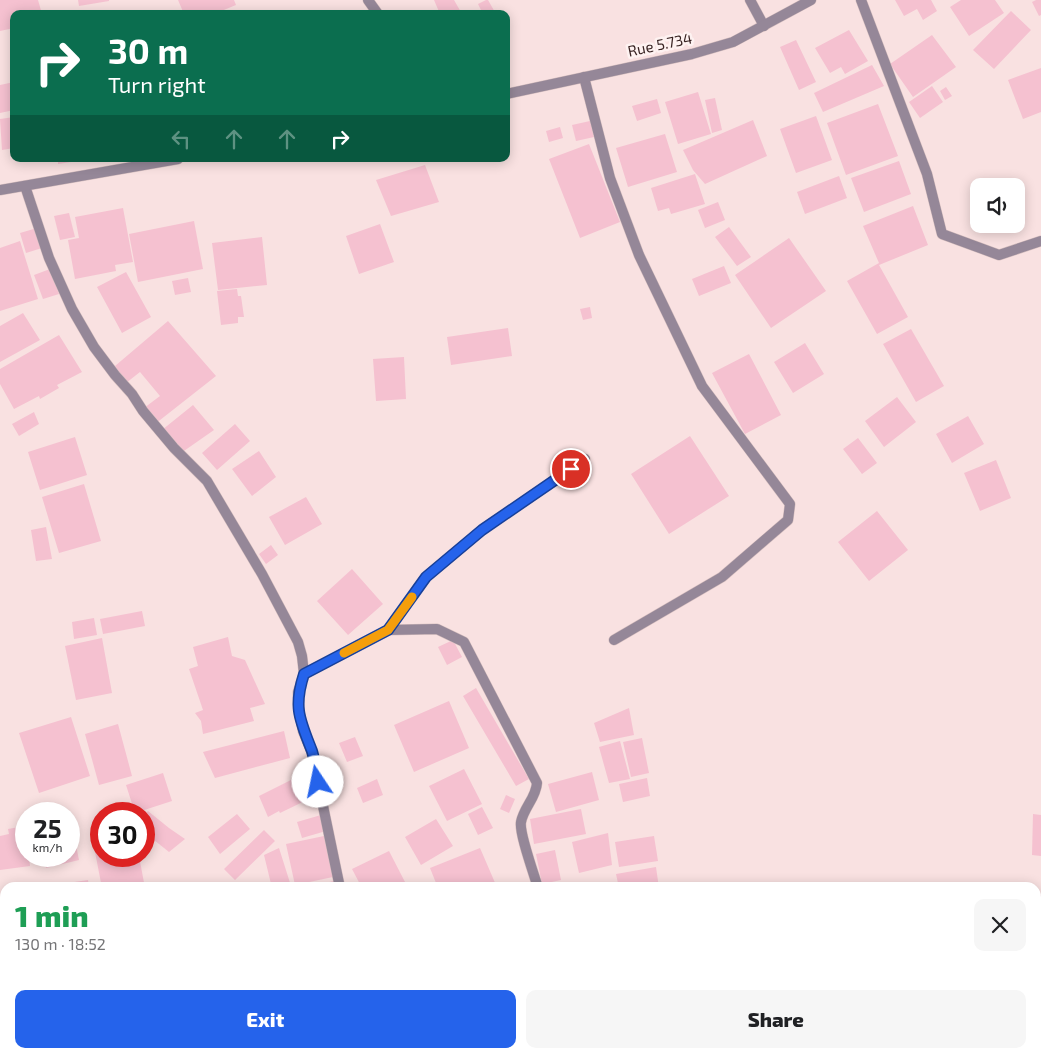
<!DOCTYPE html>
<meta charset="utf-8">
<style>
:root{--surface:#fff;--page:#f6f6f6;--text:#202124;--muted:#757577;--accent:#2563eb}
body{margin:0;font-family:"Exo 2",sans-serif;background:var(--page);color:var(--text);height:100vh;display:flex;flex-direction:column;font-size:19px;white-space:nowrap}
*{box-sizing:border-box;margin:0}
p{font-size:16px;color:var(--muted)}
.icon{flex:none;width:28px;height:28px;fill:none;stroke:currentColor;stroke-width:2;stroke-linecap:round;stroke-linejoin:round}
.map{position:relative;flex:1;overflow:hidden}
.drawer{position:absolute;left:0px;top:882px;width:1041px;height:176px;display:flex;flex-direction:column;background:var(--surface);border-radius:15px 15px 0 0;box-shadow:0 2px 12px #0003}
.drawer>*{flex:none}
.banner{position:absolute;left:10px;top:10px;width:500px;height:152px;border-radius:10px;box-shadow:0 2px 12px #0003;background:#0b6e4f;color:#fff;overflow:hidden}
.fabs{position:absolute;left:970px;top:178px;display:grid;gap:10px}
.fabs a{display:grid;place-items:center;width:55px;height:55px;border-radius:10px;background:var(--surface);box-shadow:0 2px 12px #0003;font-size:25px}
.speed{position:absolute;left:15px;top:802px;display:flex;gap:10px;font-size:25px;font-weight:700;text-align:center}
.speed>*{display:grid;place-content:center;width:65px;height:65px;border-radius:50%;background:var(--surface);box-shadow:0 2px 12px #0003;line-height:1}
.speed small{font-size:12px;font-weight:400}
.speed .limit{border:8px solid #d22;background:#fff;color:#111}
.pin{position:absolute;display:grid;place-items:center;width:42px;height:42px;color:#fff;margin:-21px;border:2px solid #fff;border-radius:50%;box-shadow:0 1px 5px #0007}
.me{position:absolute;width:55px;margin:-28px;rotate:349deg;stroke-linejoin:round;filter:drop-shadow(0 0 4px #0008)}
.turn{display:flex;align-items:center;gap:18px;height:105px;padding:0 15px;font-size:22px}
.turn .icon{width:65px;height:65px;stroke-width:2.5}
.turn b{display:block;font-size:35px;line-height:42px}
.lanes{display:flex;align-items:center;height:48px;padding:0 15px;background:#0003;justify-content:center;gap:25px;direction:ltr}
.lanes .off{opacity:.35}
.round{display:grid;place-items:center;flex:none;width:52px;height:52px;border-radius:10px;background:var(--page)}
.headline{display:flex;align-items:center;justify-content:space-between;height:85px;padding:0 15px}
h1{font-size:30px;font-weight:800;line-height:38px;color:#1e9e55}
.button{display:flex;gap:10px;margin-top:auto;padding:10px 15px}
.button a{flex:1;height:58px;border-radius:10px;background:var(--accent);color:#fff;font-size:20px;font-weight:800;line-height:58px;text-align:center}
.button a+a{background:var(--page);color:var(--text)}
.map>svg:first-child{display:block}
.building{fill:#f5c1d0}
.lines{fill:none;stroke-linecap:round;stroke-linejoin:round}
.minor-casing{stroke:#d6bfbf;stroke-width:11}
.tertiary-casing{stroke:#d6bfbf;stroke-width:11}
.minor{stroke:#958798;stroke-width:10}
.tertiary{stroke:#958798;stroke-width:10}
.route-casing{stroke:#184099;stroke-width:12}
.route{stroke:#2563eb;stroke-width:9}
.slow{stroke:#f59e0b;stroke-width:9}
.labels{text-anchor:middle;stroke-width:5;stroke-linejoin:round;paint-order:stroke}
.street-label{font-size:15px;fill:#382322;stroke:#fef2f1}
</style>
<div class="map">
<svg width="1041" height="1058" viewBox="0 0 1041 1058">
<rect width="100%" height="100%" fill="#f9e1e1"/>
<!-- building -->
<path class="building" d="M0 0H38L42 14H14V28L0 31Z
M78 0H109V1L79 6Z
M178 0H234L236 5 214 14H184Z
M434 0H454L462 14H440Z
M486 0H488L496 14H483L478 4Z
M895 0H931L937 11 923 20 917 9 904 16Z
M961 0H995L1004 13 969 36 950 7Z
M1036 0H1041V15L1039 16 1032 2Z
M1011 11 1031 30 994 69 973 50Z
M849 30 868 61 845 74 841 67 830 73 815 48Z
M932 35 956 67 913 97 890 64Z
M796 40 816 82 799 90 780 47Z
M872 65 884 86 823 112 814 93Z
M1041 68V112L1023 119 1008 80Z
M14 82V110L0 113V85Z
M932 86 943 102 920 118 909 102Z
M946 87 952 96 945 100 940 91Z
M698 92 711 134 678 144 665 102Z
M715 98 722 130 712 133 705 100Z
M657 99 661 113 637 121 632 106Z
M878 104 898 156 846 175 827 123Z
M816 116 832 160 796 173 780 129Z
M14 117V148L2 150 0 119Z
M753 120 767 156 705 184 693 170 683 150Z
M590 121 594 137 576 141 572 125Z
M560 127 563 138 549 142 546 131Z
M665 134 677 172 628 187 616 148Z
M589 144 620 222 580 238 549 159Z
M58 159H84V160L58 164Z
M899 161 911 194 864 212 851 178Z
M425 165 439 202 391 216 376 180Z
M695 174 705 204 671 214 669 208 658 211 651 188Z
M839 176 847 198 805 214 797 192Z
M718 202 725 220 705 228 698 210Z
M913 206 928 245 879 265 908 317 877 334 847 281 879 263 863 226Z
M123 208 133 262 115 265 116 271 75 279 68 240 79 238 75 217Z
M69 213 75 237 60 240 54 216Z
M194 221 203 269 138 282 129 234Z
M380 224 394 262 359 274 346 236Z
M729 227 751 257 737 266 715 237Z
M37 228 42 248 26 253 20 233Z
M262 237 267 285 218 290 212 243Z
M789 238 826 291 771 328 735 275Z
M20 241 38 299 0 311V248Z
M724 266 731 283 699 296 692 279Z
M50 269 59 294 43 299 34 275Z
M126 272 151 317 122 333 97 287Z
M188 278 191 292 175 295 172 281Z
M237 289 238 296H241L244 317H238V323L221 325 217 291Z
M590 307 592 318 583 320 580 309Z
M23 313 40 340 0 362V326Z
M168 321 216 376 155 424 144 408 160 396 140 372 126 383 115 366Z
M508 328 512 356 451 365 447 337Z
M911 329 944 386 916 402 883 344Z
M59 335 82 372 57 385 59 388 40 399 39 396 14 409 0 384V369Z
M805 343 824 374 793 393 774 362Z
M749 354 781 415 745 434 712 373Z
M404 357 406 399 376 401 373 359Z
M897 397 916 422 884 447 865 421Z
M193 405 214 430 181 453 162 430Z
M34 412 39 424 19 436 12 424Z
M968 416 984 444 952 463 936 434Z
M235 424 250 441 217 470 202 453Z
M690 436 729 496 669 534 631 474Z
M75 437 87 475 40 490 28 452Z
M858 438 877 463 862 474 843 449Z
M259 451 276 477 252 496 232 469Z
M996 460 1011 498 980 511 964 473Z
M84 484 101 541 59 553 42 497Z
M306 497 322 524 285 545 269 517Z
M877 511 908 550 869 581 838 542Z
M46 527 52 559 36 561 31 530Z
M271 545 278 555 266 564 259 554Z
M352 569 383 604 348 635 317 601Z
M142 611 145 626 103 634 100 619Z
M94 618 97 635 74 639 72 622Z
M228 637 232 656 245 660 265 704 250 708 254 721 203 734 201 721 195 713 203 710 189 669 198 666 193 647Z
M102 638 112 693 76 700 65 646Z
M453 640 462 657 447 665 438 647Z
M476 688 529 779 516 786 463 696Z
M449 701 469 748 414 772 394 725Z
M629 708 634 735 600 742 594 723Z
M71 717 90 776 39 793 19 733Z
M118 724 132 776 99 785 85 734Z
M284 731 290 758 215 778 203 752Z
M355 737 363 756 347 762 339 743Z
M642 738 649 773 631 777 623 742Z
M620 741 630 779 609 783 599 747Z
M464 769 482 804 447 821 429 786Z
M592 772 599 800 556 812 548 784Z
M163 773 172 801 135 813 126 785Z
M303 774 315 796 280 813 279 811 268 817 259 796Z
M647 778 650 796 623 802 619 784Z
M377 779 383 795 363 803 357 788Z
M506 795 515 799 509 813 500 809Z
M482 807 493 828 478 835 468 814Z
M581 809 586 834 534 844 530 819Z
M148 811 169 828 185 839 169 852 144 832V815Z
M237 814 250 829 220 854 208 837Z
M1033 814 1041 815V856L1032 855Z
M321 815 326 831 302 838 297 822Z
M436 819 453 846 421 865 405 837Z
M19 827V831L26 830V856H29L30 866 0 870V836L9 834 8 829Z
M264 830 275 841 235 880 224 869Z
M69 832 70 836 74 835 79 860 46 868 44 856H69Z
M608 833 612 865 579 873 572 842Z
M324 836 333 877 295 885 286 844Z
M654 836 658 861 619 867 615 842Z
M279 848 291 886 272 888 264 855Z
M480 848 496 885 492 888H438L430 868Z
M555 850 561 880 542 884 536 854Z
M101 851V856H139L145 888H102L95 852Z
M389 851 405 882 394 888H362L352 869Z
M656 867 659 888H619L616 874Z
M88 880 89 888H47V886Z
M337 880 338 888H323L322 884Z
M1039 895H1041V926H1039Z
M1041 967V989L1036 990V968Z
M1036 1047H1041V1058H1027V1054H1036Z
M125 1054H171L172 1058H127Z
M520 1054H557L543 1058H521Z
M595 1054H634L636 1058H592L591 1055Z
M636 1054H679L680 1058H638Z"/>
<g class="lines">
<!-- minor casing -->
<g class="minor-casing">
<path id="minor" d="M368 0 378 14
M750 0 764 26
M861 0 927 174 942 234 999 255 1041 241
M584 77 610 178 639 255 702 386 790 504 788 520 722 577 614 640
M25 186 49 258 72 309 94 347 115 375 132 394 143 411 174 448 207 481 262 574 298 642 302 656 304 674 298 692V704L303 731 312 753 339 883
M388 630 437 629 464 642 537 783C536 798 524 807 521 822 519 833 534 874 538 888
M304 674 388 630 426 577 482 530 585 459
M0 964 5 963
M582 1054 583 1058"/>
</g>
<!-- tertiary casing -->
<g class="tertiary-casing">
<path id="tertiary" d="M506 94 692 54 733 42 811 0
M0 190 178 159"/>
</g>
<!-- minor -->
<use href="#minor" class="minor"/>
<!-- tertiary -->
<use href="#tertiary" class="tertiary"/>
</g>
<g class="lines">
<!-- route casing -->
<g class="route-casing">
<path id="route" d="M318 782C316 772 315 761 312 751 300 720 293 708 304 674L388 630 426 577 482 530 571 469"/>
</g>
<!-- route -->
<use href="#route" class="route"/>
<!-- slow -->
<path class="slow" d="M344 653 388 630 412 597"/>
</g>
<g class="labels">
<!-- street labels -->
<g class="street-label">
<text transform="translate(660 45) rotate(-12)" y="5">Rue 5.734</text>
</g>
</g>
</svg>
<div class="fabs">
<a><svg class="icon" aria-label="sound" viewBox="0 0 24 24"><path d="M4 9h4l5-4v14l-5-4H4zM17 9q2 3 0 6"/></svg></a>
</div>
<div class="speed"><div>25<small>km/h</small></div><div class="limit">30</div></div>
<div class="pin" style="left:571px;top:469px;background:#d93025"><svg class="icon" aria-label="arrive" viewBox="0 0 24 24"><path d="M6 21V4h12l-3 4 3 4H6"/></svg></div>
<svg class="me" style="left:318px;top:782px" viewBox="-20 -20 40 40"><circle r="19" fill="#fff"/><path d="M0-13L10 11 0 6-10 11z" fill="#2563eb"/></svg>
<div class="banner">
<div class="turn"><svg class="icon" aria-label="right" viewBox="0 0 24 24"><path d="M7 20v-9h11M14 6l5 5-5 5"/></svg><div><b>30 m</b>Turn right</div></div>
<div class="lanes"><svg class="icon off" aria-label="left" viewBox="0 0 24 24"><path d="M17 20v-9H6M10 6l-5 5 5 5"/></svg><svg class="icon off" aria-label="ahead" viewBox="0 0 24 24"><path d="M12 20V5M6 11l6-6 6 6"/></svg><svg class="icon off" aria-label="ahead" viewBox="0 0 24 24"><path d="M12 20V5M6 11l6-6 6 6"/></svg><svg class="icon" aria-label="right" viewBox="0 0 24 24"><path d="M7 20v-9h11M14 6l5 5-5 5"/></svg></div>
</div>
<section class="drawer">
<div class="headline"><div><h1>1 min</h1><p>130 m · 18:52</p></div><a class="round"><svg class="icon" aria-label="close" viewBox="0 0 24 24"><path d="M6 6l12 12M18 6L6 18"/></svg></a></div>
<div class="button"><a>Exit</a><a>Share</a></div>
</section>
</div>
